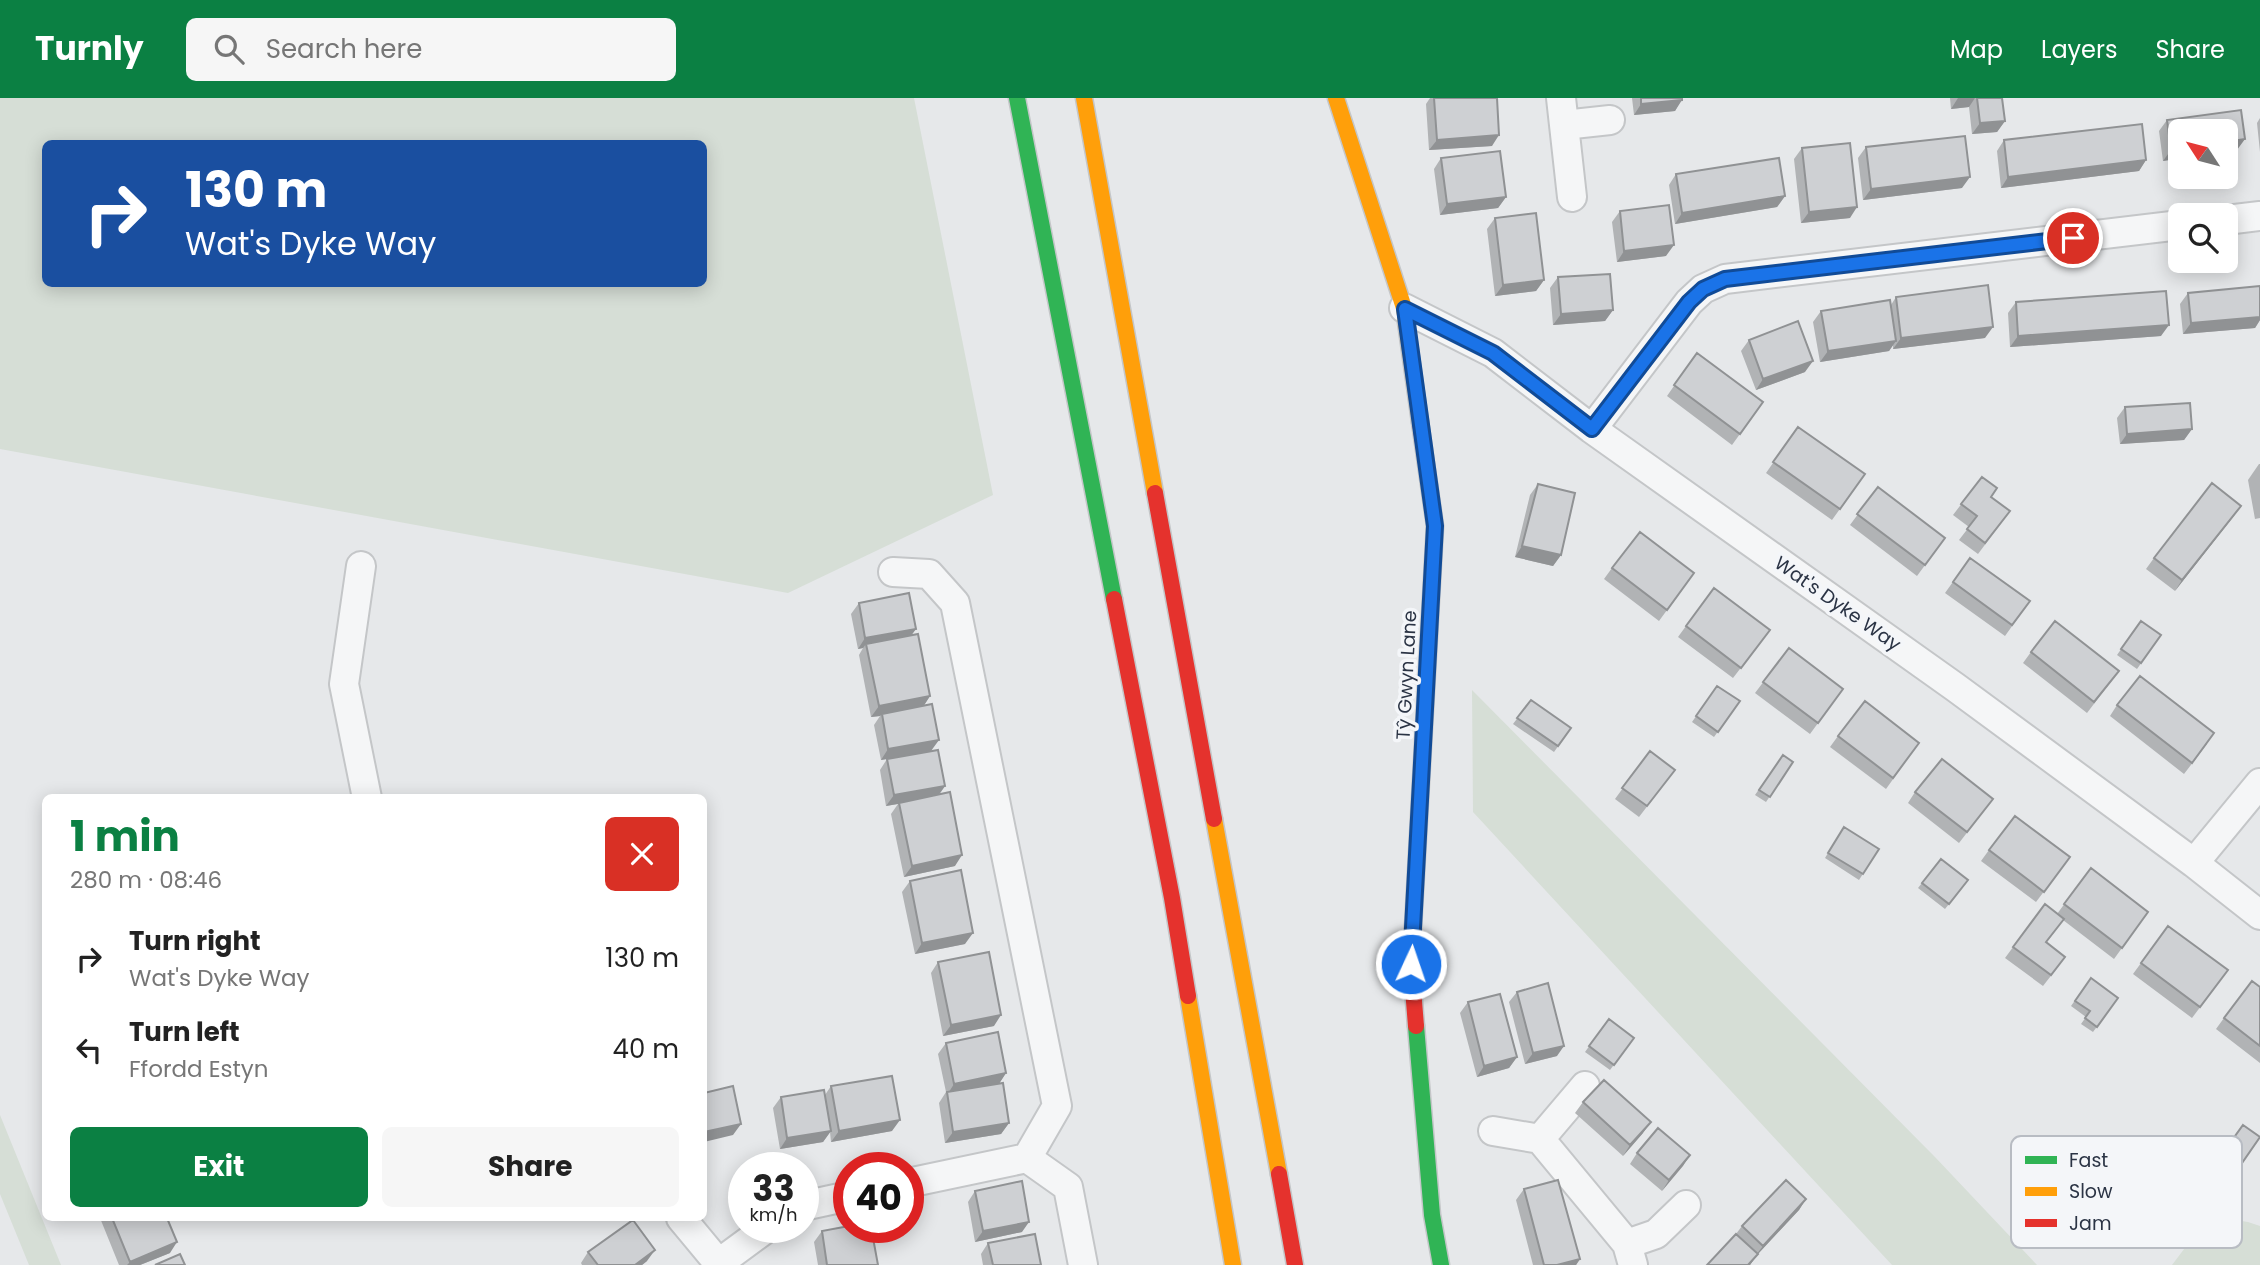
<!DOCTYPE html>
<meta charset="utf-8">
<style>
:root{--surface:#fff;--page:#f6f6f6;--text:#222;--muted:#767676;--accent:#0b8043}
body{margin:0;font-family:Poppins,sans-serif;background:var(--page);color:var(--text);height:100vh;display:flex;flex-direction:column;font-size:26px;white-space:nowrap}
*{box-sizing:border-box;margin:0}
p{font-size:23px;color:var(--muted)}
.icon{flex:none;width:38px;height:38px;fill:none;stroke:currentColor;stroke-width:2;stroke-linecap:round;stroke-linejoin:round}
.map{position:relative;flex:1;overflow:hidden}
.side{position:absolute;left:42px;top:696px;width:665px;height:427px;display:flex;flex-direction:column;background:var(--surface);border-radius:10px;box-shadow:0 4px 18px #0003}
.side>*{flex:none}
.banner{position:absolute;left:42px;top:42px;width:665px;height:147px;border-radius:10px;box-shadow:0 4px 18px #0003;background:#1a4fa0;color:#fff;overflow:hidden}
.needle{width:46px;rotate:306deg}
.controls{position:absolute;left:2168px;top:21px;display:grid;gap:14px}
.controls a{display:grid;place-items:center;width:70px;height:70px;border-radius:10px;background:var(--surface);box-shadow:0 4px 18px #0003;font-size:35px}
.speed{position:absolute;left:728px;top:1054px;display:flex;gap:14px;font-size:35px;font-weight:700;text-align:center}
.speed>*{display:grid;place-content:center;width:91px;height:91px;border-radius:50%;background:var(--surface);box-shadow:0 4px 18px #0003;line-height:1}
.speed small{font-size:18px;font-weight:400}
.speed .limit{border:10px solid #d22;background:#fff;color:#111}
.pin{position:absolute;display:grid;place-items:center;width:60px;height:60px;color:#fff;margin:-30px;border:4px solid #fff;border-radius:50%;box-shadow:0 2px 7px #0007}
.me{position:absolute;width:77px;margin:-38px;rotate:3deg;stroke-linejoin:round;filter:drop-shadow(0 0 5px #0008)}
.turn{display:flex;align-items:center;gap:24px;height:147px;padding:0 28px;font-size:32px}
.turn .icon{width:91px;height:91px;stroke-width:2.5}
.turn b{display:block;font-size:49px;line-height:60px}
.round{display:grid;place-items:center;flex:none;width:74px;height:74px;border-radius:10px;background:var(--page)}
.headline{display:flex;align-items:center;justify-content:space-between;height:119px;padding:0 28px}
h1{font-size:42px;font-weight:700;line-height:52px;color:var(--accent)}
.primary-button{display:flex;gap:14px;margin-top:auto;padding:14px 28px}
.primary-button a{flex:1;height:80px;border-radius:10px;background:var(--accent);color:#fff;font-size:28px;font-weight:700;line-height:80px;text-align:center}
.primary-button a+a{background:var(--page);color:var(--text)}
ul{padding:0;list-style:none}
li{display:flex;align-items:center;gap:21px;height:91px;padding:0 28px}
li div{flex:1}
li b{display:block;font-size:26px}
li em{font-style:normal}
header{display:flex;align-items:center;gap:42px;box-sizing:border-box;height:98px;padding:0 35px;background:var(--accent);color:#fff}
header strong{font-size:33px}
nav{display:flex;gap:38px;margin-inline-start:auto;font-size:24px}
.search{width:490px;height:63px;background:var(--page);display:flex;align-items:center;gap:18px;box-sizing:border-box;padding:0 24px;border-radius:10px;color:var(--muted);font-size:26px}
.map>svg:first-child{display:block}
.green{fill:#d6ded6;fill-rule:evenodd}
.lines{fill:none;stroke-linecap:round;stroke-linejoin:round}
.street-casing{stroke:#c4c6c8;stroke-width:32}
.fast-casing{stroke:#c4c6c8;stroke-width:19}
.slow-casing{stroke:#c4c6c8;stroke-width:19}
.jam-casing{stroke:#c4c6c8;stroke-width:19}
.street{stroke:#f5f6f7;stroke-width:28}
.fast{stroke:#30b455;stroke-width:16}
.slow{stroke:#ff9f0a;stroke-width:16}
.jam{stroke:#e5322d;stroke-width:16}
.wall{fill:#b1b3b5}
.shaded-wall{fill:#909294}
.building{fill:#ced0d3;stroke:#909294;stroke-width:2}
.route-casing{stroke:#114b97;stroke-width:18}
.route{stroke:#1a73e8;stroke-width:12}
.labels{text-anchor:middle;stroke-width:7;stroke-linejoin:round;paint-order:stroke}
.street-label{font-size:19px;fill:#2b3445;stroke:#f4f6f9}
.key{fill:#f4f6f9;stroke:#b8bcc3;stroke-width:2}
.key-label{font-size:19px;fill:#2b3445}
</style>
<header>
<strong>Turnly</strong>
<div class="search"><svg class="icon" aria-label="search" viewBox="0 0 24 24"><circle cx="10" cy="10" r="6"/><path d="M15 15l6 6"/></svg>Search here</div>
<nav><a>Map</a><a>Layers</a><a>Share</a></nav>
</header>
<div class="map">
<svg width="2260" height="1167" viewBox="0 0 2260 1167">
<rect width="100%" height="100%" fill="#e6e8ea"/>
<!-- green -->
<path class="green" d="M0 0H914L993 397 788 495 0 351ZM46 46H704V186H46Z
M1472 592 1935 1059 2037 1167H1892L1473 714Z
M0 1017 61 1167H29L0 1096Z
M2209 1118 2248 1124 2260 1128V1167H2172Z"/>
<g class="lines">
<!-- street casing -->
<g class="street-casing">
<path id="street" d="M1561 0 1572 99
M1564 27 1610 22
M2226 122 2260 118
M1404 210 1493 255 1592 331 1955 589 2194 765 2260 817
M1592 331 1689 204 1703 191 1725 181 2180 127
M361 468 344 586 367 700
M893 474 929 476 955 505 1057 1008 1027 1060
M2194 765 2260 685
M1493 1033 1540 1041 1627 1146 1633 1167
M1540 1041 1585 988
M908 1085 1027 1060 1068 1089 1083 1167
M803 1108 849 1098
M681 1120 720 1167
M1627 1146 1656 1136 1686 1107
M719 1165 768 1129"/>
</g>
<!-- fast casing -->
<g class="fast-casing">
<path id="fast" d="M1017 0 1114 501
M1416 928 1432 1117 1441 1167"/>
</g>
<!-- slow casing -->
<g class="slow-casing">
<path id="slow" d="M1084 0 1155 395
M1336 0 1404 210 1420 324
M1214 721 1279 1076
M1188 898 1233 1167"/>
</g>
<!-- jam casing -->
<g class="jam-casing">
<path id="jam" d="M1155 395 1214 721
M1114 501 1172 800 1188 898
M1416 928 1411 866 1435 428 1420 324
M1279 1076 1295 1167"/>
</g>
<!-- street -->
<use href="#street" class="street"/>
<!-- fast -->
<use href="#fast" class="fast"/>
<!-- slow -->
<use href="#slow" class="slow"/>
<!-- jam -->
<use href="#jam" class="jam"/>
</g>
<!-- wall -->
<path class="wall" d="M1430 0H1497L1492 48 1429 52 1426 6Z
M1632 0H1682L1675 13 1634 17Z
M1950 0H2002L2005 23 1997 34 1972 36 1969 9 1951 11Z
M2260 20V54L2257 25Z
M2167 22 2237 52 2163 63 2159 33Z
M2004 42 2146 62 2139 73 2001 90 1997 53Z
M1866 49 1962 90 1863 102 1858 60Z
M1802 50 1850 120 1801 125 1794 61Z
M1441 60 1506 99 1498 110 1440 117 1434 71Z
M1676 76 1785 98 1777 109 1675 126 1669 87Z
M1620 113 1666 158 1617 164 1612 124Z
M1495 120 1544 182 1536 193 1495 198 1487 131Z
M1558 179 1613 212 1605 223 1553 227 1550 190Z
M2260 188V222L2255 230 2183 236 2180 206 2188 195Z
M1896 199 1985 240 1893 251V247L1889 253 1820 264 1813 224 1821 213 1891 207Z
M2016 204 2161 238 2010 249 2008 215Z
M1749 242 1805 274 1756 292 1741 253Z
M1697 255 1763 304 1732 347 1667 298Z
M2125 309 2192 331 2184 342 2120 346 2117 320Z
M1798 329 1865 376 1832 422 1766 375Z
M2259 366H2260V420L2255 421 2248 382Z
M1982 379 2002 424 1978 456 1959 442 1969 429 1953 417Z
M1538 386 1561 457 1553 468 1515 459 1530 397Z
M1878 389 1945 440 1917 478 1850 427Z
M2241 408 2175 493 2146 471 2154 460Z
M1970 460 2030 503 2005 538 1945 495Z
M1612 470 1694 475 1659 523 1604 481Z
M859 505 912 537 930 598 924 607 931 653 881 662 874 627 880 618 871 619 859 557 863 550 858 551 851 516Z
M2141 523 2161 537 2137 571 2117 557Z
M1686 528 1770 532 1733 580 1678 539Z
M1789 550 1843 591 1810 636 1755 595Z
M2031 554 2119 573 2087 615 2023 565Z
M1717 588 1740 603 1714 639 1692 624Z
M1531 602 1571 630 1554 654 1513 626Z
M2117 607 2207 646 2184 676 2110 618Z
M1838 638 1919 645 1886 691 1830 649Z
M1650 653 1675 672 1639 719 1615 701Z
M1783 657 1793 664 1766 704 1755 697Z
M887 661 945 688 939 697 955 768 904 779 891 716 898 706 886 708 880 672Z
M1915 694 1993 701 1959 745 1908 705Z
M1844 729 1879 751 1859 782 1825 760Z
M1989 752 2070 759 2036 804 1981 763Z
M1941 761 1968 782 1945 811 1918 790Z
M2091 770 2148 814 2114 861 2063 822 2047 844 2057 870 2043 888 2005 860 2045 806 2057 816Z
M910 783 965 846 915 856 902 794Z
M2168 828 2228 872 2192 920 2133 876Z
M938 864 994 928 943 938 931 875Z
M2091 880 2118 900 2093 934 2081 926 2086 919 2071 908Z
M2260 889V965L2216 931 2224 920Z
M1517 894 1557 958 1525 966 1509 904Z
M1468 904 1517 959 1509 970 1477 979 1460 915Z
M1609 921 1634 940 1610 972 1585 954Z
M946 945 1006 975 999 985 1009 1025 1001 1036 945 1045 939 1005 946 994 938 956Z
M831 988 892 1033 831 1044 830 1034 823 1044 780 1051 773 1010 781 999 825 997Z
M1583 1004 1643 1035 1623 1058 1575 1015Z
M2243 1027 2260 1039 2229 1084 2211 1072Z
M1637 1055 1690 1057 1662 1093 1630 1066Z
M1524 1091 1580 1161 1576 1167H1533L1516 1102Z
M975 1093 1022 1134 975 1144 968 1104Z
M1806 1101 1799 1112 1757 1157 1750 1167H1707L1736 1136 1742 1128Z
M100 1120H167L170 1155 140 1167H119Z
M822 1133 878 1167H818L814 1144Z
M988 1145 1041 1167H983L981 1156Z
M588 1154 647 1163 642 1167H582L581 1165Z"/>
<!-- shaded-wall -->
<path class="shaded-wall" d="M1958 0H1975L1969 9 1951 11Z
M1682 2 1675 13 1634 17 1641 6Z
M2005 23 1997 34 1972 36 1980 25Z
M1499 37 1492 48 1429 52 1437 42Z
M2245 41 2237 52 2226 54V44Z
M2180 50V60L2163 63 2171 52Z
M2146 62 2139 73 2001 90 2008 79Z
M1970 79 1962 90 1863 102 1871 91Z
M1785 98 1777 109 1675 126 1682 115Z
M1506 99 1498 110 1440 117 1447 106Z
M1857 109 1850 120 1801 125 1809 114Z
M1674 147 1666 158 1617 164 1624 153Z
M1544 182 1536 193 1495 198 1503 187Z
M1613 212 1605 223 1553 227 1561 216Z
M2260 219V222L2255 230 2183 236 2191 225Z
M2169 227 2161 238 2010 249 2018 238Z
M1993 229 1985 240 1893 251 1901 240Z
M1896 243 1889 253 1820 264 1828 253Z
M1813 263 1805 274 1756 292 1763 281Z
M2192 331 2184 342 2120 346 2127 336Z
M2241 408 2233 419 2175 493 2182 482Z
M1522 448 1561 457 1553 468 1515 459Z
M916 531 908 542 866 546 863 550 858 551 865 540Z
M930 598 923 609 882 616 880 618 871 619 879 608Z
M939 642 931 653 881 662 888 651Z
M945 688 937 699 886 708 894 697Z
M962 757 955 768 904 779 912 768Z
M973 835 965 846 915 856 922 845Z
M1001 917 994 928 943 938 951 927Z
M1564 948 1557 958 1525 966 1533 955Z
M1517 959 1509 970 1477 979 1484 968Z
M1006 975 999 986 947 997 954 986Z
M900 1022 892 1033 831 1044 839 1033Z
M1651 1024 1643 1035 1623 1058 1630 1047Z
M1009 1025 1001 1036 945 1045 953 1034Z
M741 1026 733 1037 704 1044V1034Z
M831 1033 823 1044 780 1051 787 1040Z
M1690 1057 1683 1068 1662 1093 1669 1082Z
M1806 1101 1799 1112 1757 1157 1750 1167H1748L1763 1148Z
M1029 1124 1022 1134 975 1144 983 1133Z
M177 1144 170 1155 140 1167H127L130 1164Z
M655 1152 647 1163 642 1167H635Z
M1580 1161 1576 1167H1557Z"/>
<!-- building -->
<path class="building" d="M1434 0H1497L1499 37 1437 42Z
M1641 0H1682V2L1641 6Z
M1977 0H2002L2005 23 1980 25Z
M2241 12 2245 41 2226 44V33H2180V50L2171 52 2167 22Z
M2142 26 2146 62 2008 79 2004 42Z
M1965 38 1970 79 1871 91 1866 49Z
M1850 45 1857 109 1809 114 1802 50Z
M1500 53 1506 99 1447 106 1441 60Z
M1779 60 1785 98 1682 115 1676 76Z
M1669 107 1674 147 1624 153 1620 113Z
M1536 115 1544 182 1503 187 1495 120Z
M1610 176 1613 212 1561 216 1558 179Z
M1988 187 1993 229 1901 240 1896 199Z
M2260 188V219L2191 225 2188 195Z
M2166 193 2169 227 2018 238 2016 204Z
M1890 202 1896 243 1828 253 1821 213Z
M1798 223 1813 263 1763 281 1749 242Z
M1697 255 1763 304 1740 336 1674 287Z
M2190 305 2192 331 2127 336 2125 309Z
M1798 329 1865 376 1840 411 1773 364Z
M1982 379 1997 390 1991 399 2010 413 1985 445 1967 431 1977 418 1961 406Z
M2212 385 2241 408 2182 482 2154 460Z
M1538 386 1575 395 1561 457 1522 448Z
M1878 389 1945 440 1925 467 1857 416Z
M1640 434 1694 475 1667 512 1612 470Z
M1970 460 2030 503 2012 527 1953 484Z
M1714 490 1770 532 1741 570 1686 528Z
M909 495 916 531 865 540 859 505Z
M2055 523 2119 573 2094 604 2031 554Z
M2141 523 2161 537 2141 565 2121 551Z
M918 536 930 598 879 608 866 546Z
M1789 550 1843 591 1818 625 1763 584Z
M2140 578 2214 635 2192 665 2117 607Z
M1717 588 1740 603 1718 634 1696 618Z
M1531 602 1571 630 1558 648 1517 620Z
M1865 603 1919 645 1893 680 1838 638Z
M932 606 939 642 888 651 882 616Z
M938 652 945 688 894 697 887 661Z
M1650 653 1675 672 1647 708 1622 690Z
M1783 657 1793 664 1770 699 1759 692Z
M1942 661 1993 701 1967 734 1915 694Z
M950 694 962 757 912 768 899 705Z
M2015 718 2070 759 2044 794 1989 752Z
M1844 729 1879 751 1863 776 1828 755Z
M1941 761 1968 782 1949 806 1922 785Z
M2091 770 2148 814 2122 850 2064 806Z
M961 772 973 835 922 845 910 783Z
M2045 806 2064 821 2046 844 2065 859 2051 877 2013 849Z
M2168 828 2228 872 2200 909 2141 865Z
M989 854 1001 917 951 927 938 864Z
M2091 880 2118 900 2097 929 2085 920 2090 913 2075 903Z
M2252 883 2260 889V948L2224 920Z
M1548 885 1564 948 1533 955 1517 894Z
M1500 896 1517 959 1484 968 1468 904Z
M1609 921 1634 940 1614 967 1589 948Z
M998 934 1006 975 954 986 946 945Z
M892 978 900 1022 839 1033 831 988Z
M1604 982 1651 1024 1630 1047 1583 1004Z
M1003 985 1009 1025 953 1034 947 994Z
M733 988 741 1026 704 1034V995Z
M824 992 831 1033 787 1040 781 999Z
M2243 1027 2260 1039 2233 1078 2215 1066Z
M1658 1030 1690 1057 1669 1082 1637 1055Z
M1558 1082 1580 1161 1557 1167H1544L1524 1091Z
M1786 1082 1806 1101 1763 1148 1742 1128Z
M1022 1083 1029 1124 983 1133 975 1093Z
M112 1120H167L177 1144 130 1164Z
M633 1122 655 1152 635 1167H598L588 1154Z
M849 1128 871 1129 878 1167H827L822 1133Z
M1035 1136 1041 1167H993L988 1145Z
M1736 1136 1758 1156 1748 1167H1707Z
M180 1156 185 1167H155Z"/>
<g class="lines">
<!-- route casing -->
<g class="route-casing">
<path id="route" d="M1411 866 1435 428 1405 211 1493 255 1592 331 1689 204 1703 191 1725 181 2073 140"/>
</g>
<!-- route -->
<use href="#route" class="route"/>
</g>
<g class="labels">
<!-- street labels -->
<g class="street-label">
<text transform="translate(1838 505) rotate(35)" y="7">Wat's Dyke Way</text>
<text transform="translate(1406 577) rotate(-87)" y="7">Tŷ Gwyn Lane</text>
</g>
</g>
<!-- legend -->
<rect x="2011" y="1038" width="231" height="112" rx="10" class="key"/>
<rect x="2025" y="1058" width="32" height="8" fill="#30b455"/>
<rect x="2025" y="1089" width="32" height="9" fill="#ff9f0a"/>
<rect x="2025" y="1121" width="32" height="8" fill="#e5322d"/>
<g class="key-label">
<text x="2069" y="1069">Fast</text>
<text x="2069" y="1100">Slow</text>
<text x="2069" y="1132">Jam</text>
</g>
</svg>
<div class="controls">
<a><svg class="needle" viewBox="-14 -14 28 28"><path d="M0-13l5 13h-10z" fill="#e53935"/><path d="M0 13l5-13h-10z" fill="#767676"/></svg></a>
<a><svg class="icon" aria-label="search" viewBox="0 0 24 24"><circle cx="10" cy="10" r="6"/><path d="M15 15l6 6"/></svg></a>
</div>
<div class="speed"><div>33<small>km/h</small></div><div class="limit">40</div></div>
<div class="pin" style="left:2073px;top:140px;background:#d93025"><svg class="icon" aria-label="arrive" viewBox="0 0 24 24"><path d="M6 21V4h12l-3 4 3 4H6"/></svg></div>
<svg class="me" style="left:1411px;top:866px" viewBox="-20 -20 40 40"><circle r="17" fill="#1a73e8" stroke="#fff" stroke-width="3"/><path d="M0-11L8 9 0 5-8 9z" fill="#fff"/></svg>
<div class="banner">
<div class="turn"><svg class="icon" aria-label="right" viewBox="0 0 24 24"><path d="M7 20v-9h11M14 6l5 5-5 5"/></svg><div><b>130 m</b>Wat's Dyke Way</div></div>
</div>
<section class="side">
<div class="headline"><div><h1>1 min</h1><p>280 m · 08:46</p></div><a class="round" style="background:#d93025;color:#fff"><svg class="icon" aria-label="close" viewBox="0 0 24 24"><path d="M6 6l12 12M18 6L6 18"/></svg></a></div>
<ul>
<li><svg class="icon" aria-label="right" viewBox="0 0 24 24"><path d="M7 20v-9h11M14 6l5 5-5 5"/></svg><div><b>Turn right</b><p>Wat's Dyke Way</p></div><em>130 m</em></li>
<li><svg class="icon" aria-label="left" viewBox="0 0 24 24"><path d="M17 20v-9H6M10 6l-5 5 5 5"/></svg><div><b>Turn left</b><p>Ffordd Estyn</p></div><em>40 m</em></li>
</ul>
<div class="primary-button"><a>Exit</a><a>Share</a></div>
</section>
</div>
